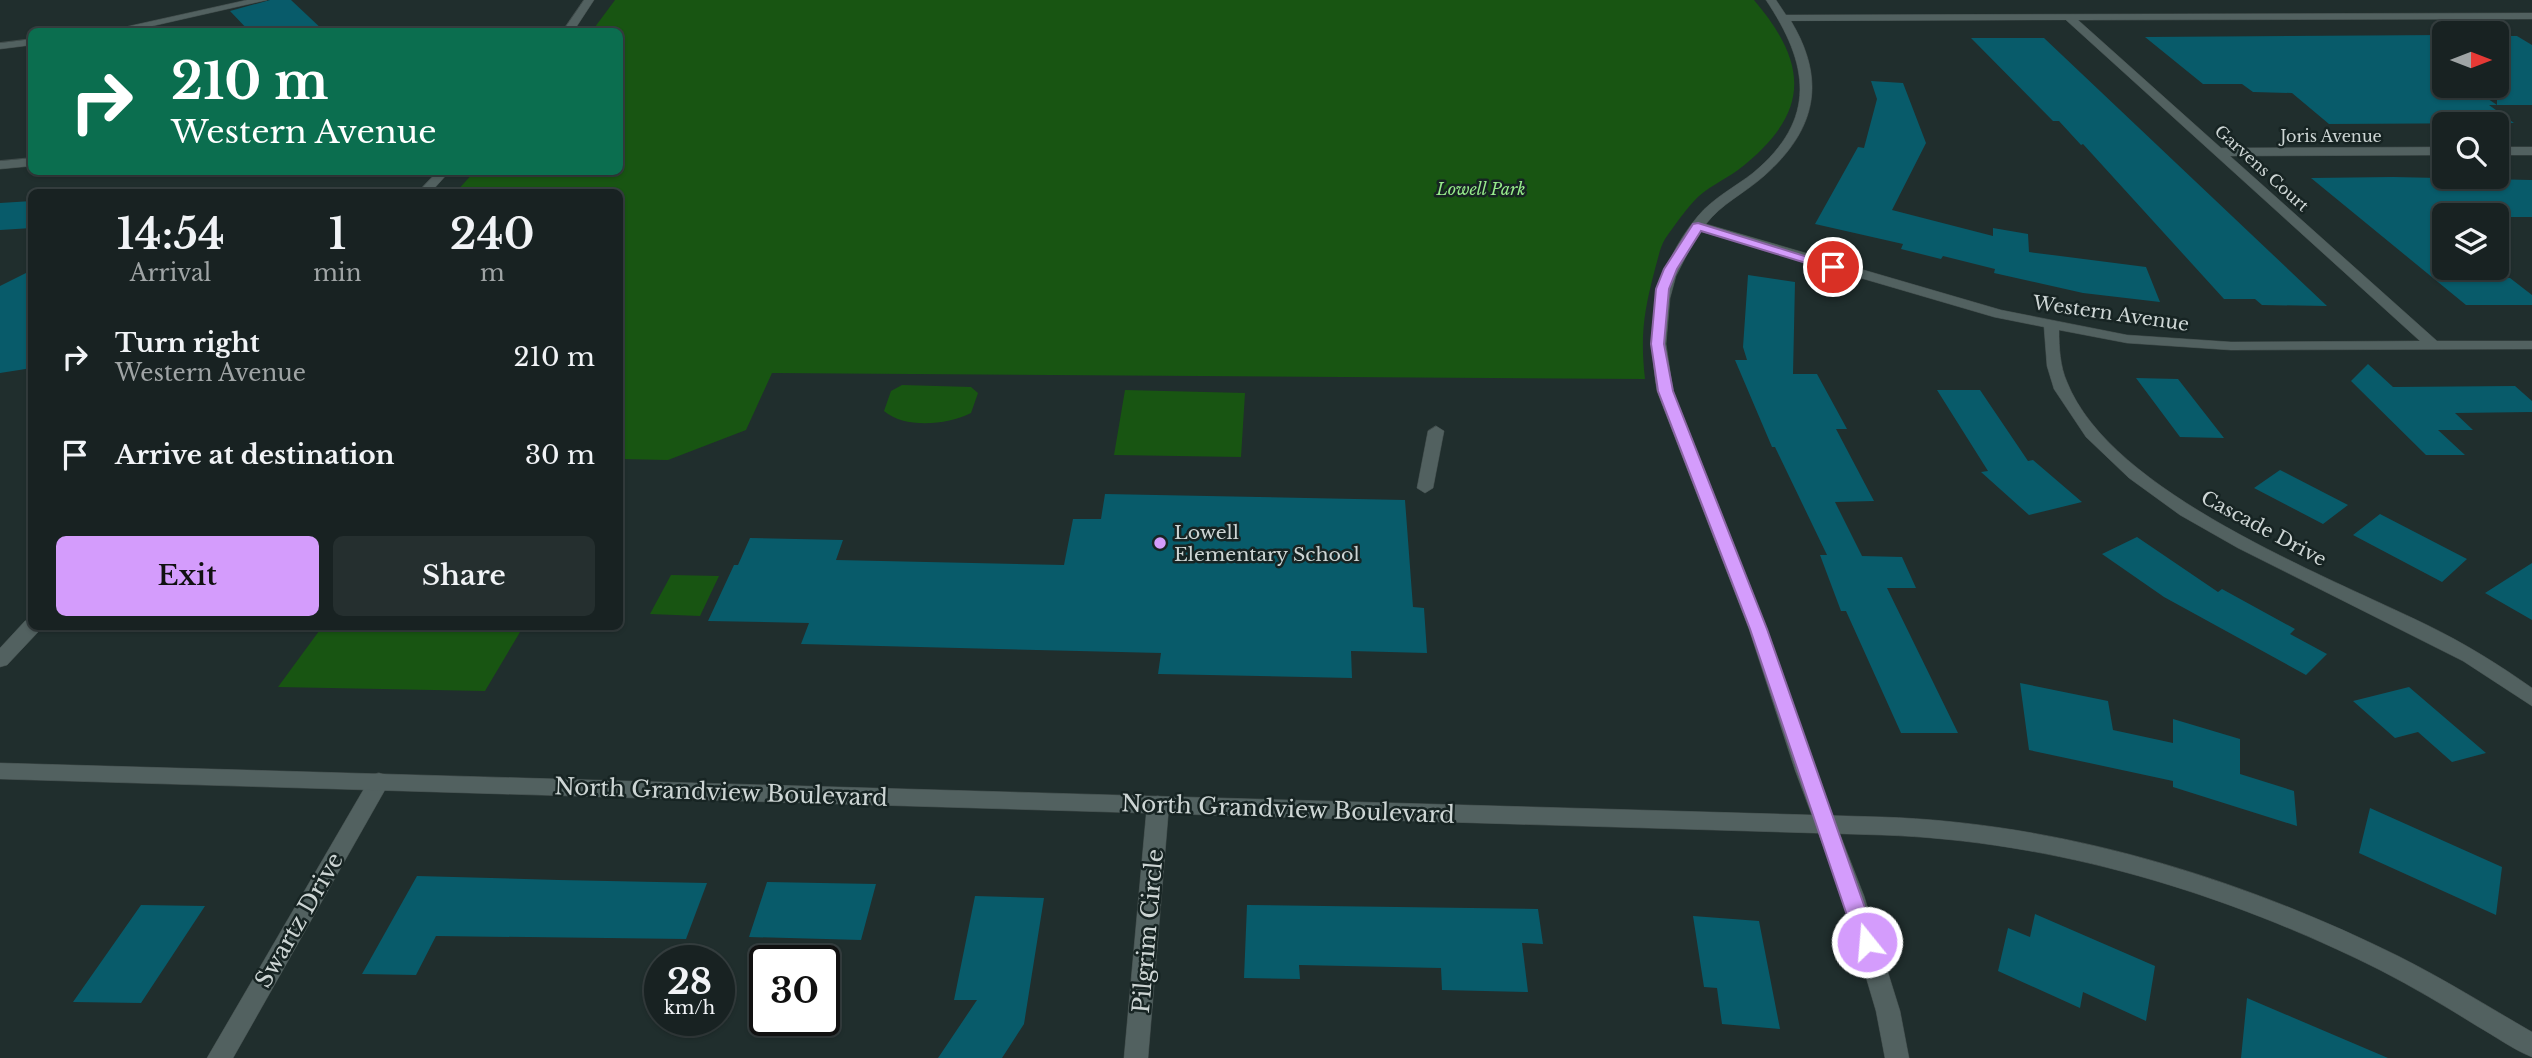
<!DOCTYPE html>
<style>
:root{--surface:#182222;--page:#252f2f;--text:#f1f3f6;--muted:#9fa4a5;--line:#363f40;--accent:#d49cfc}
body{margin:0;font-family:"Libre Baskerville",serif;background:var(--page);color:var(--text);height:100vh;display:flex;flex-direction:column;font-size:26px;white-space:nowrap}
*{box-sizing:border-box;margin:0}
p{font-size:23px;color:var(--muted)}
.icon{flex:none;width:38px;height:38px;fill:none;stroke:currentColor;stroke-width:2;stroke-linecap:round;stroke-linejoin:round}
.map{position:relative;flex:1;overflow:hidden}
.details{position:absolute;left:28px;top:189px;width:595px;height:441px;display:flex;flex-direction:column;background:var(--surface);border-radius:10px;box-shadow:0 2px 5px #0004,0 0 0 2px var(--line)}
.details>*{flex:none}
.banner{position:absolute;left:28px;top:28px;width:595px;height:147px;border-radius:10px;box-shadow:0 2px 5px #0004,0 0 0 2px var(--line);background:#0b6e4f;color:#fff;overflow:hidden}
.needle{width:46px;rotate:90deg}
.controls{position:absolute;left:2432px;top:21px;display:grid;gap:14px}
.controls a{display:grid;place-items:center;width:77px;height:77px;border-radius:10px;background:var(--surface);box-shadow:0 2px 5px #0004,0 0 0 2px var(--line);font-size:35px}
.speed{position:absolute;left:644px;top:945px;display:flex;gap:14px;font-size:35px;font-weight:700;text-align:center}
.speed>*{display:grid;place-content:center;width:91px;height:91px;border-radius:50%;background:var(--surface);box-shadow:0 2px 5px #0004,0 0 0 2px var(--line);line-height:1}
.speed small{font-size:18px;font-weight:400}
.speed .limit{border:4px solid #111;border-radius:10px;background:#fff;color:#111}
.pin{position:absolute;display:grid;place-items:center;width:60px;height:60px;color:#fff;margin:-30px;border:4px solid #fff;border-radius:50%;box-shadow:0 2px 7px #0007}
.me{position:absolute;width:77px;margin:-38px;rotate:343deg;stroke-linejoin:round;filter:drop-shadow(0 0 5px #0008)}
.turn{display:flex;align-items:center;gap:24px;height:147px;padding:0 28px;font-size:32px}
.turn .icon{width:91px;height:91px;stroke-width:2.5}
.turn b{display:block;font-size:49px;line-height:60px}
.eta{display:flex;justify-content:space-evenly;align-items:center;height:119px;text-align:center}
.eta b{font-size:42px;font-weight:600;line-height:49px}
.action{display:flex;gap:14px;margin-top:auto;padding:14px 28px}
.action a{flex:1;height:80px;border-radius:10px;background:var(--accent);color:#111;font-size:28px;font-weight:600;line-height:80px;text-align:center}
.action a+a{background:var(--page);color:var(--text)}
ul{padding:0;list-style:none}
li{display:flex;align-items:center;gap:21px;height:98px;padding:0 28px}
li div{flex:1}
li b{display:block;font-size:26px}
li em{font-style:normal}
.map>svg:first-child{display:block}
.green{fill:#185512}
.building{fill:#085b6a}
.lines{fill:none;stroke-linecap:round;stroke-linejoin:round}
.service-casing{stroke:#404b4a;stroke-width:1}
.minor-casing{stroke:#404b4a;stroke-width:1}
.tertiary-casing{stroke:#404b4a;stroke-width:1}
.service{fill:#526160;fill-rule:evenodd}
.minor{fill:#526160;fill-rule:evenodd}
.tertiary{fill:#526160;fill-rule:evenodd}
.route{fill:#d49cfc;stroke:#8a65a4;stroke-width:2}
.poi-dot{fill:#d49cfc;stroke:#172423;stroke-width:2.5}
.labels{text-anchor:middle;stroke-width:5;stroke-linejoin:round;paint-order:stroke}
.far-street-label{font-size:16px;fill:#cdd5d4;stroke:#172423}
.far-park-label{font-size:16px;font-style:italic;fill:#97ec8c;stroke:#172423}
.street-label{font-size:19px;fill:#cdd5d4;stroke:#172423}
.poi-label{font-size:19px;fill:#cdd5d4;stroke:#172423;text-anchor:start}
.near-street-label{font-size:23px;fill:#cdd5d4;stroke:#172423}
</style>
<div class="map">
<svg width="2532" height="1058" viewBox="0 0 2532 1058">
<rect width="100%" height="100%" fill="#202e2d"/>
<!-- green -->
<path class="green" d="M615 0H1754C1811 67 1809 115 1738 170 1724 180 1706 188 1694 201 1684 212 1674 226 1665 239 1660 247 1658 259 1655 269 1644 311 1640 335 1645 379L772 373 746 430 668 460 620 459V192H456L474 172H620V32L592 31Z
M902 385 971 387 978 393 971 413C947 425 905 429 884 411L891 391Z
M1125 390 1245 393 1241 457 1114 455Z
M671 575 719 576 700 616 650 614Z
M322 627V626L523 627 485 691 278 687Z"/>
<!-- building -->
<path class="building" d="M270 0H291L325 32H250L230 11Z
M2445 35V86H2469L2497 105H2489L2514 123 2329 124 2292 93 2253 92 2242 84H2203L2145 37Z
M2497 36H2517L2532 45V105H2497Z
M1971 38H2044L2327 306 2262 305 2255 299H2224L2083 144 2081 145 2059 121H2053Z
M1871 81 1903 83 1926 143 1892 210 1993 236V228L2028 234 2029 252 2146 267 2160 302 2083 293 1994 273 1995 269 1943 256 1941 259 1901 249 1903 244 1815 224 1858 147 1864 148 1877 99Z
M2393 177 2532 180V217H2500L2485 207 2445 206V278H2510L2532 295V305H2466L2311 178Z
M32 201V228L0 230V203Z
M32 270V368L0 373V286Z
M1748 275 1795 282 1793 374H1817L1847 429H1836L1874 501 1835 502 1862 556 1902 557 1916 588H1887L1958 733H1901L1846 611H1841L1820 555H1827L1775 447H1772L1735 360H1747L1743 347Z
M2368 364 2393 387 2515 386 2532 401V412L2455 413 2473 430H2438L2465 455H2426L2351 381Z
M2136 378 2178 379 2224 438 2180 437Z
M1937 390H1980L2028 461 2033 460 2082 502 2029 515 1981 472 1988 471Z
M2280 470 2348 505 2323 524 2254 488Z
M1105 494 1405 500 1413 607 1424 608 1427 653 1351 651 1352 678 1158 674 1161 653 801 644 809 623 708 621 734 565H738L750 538 843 540 836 560 1064 565 1073 519H1101Z
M2380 514 2467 559 2442 582 2353 535Z
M2137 537 2218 592 2222 589 2295 629 2290 634 2327 654 2306 675 2164 597 2102 554Z
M2532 563V620L2485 593Z
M2020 683 2108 701 2113 730 2173 743V719L2240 739V774L2294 791 2297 826 2173 787V781L2029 750Z
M2409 687 2486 753 2452 762 2418 732 2395 738 2353 701Z
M2370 808 2502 867 2496 915 2359 853Z
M417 876 559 880 707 883 686 939 436 936 416 975 362 974Z
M767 882 876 884 861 940 749 937Z
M975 896 1044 898 1024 1024 1002 1058H938L977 1000H954Z
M141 905 205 906 141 1003 73 1002Z
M1247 905 1538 909 1543 944 1522 943 1528 992 1442 990 1441 968 1299 965 1300 979 1244 978Z
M2035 914 2155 966 2146 1021 2083 992 2080 1008 1998 971 2008 928 2030 937Z
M1693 916 1759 921 1780 1029 1722 1024 1717 988 1704 987Z
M2247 998 2388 1058H2241Z"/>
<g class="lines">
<!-- service casing -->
<g class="service-casing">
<path id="service" d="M1436 426 1444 431 1433 488 1425 493 1417 488 1428 431Z"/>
</g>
<!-- minor casing -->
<g class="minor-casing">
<path id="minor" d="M247 0H267L126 32H103Z
M1766 0H1776L1786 15 2532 13V19L2078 20 2221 148 2445 147V155L2230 156 2437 341H2532V349L2231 350 2127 343 2059 330C2059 348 2060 366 2067 382 2111 493 2325 575 2427 625 2464 643 2498 664 2532 688V706L2463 661 2238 548 2180 515 2129 478 2086 437 2054 389 2047 366 2044 327 1994 317 1700 231 1696 237 1676 276 1670 298 1666 344 1673 391 1767 629 1815 770 1864 896 1900 1011 1909 1058H1885L1876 1011 1842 896 1795 770 1749 629 1657 391C1646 326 1655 267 1698 216 1713 198 1735 187 1753 173 1818 119 1809 64 1766 0ZM2066 20 2420 341 2231 342 2127 335 2001 310 1706 224C1721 204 1745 193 1764 176 1816 130 1827 81 1791 21Z
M32 39V45L0 49V43Z
M2497 147H2532V155H2497Z
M32 158V166L0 169V161Z
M379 773 386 775 390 781 233 1058H207L372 775Z
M1158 796 1166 799 1169 805 1148 1058H1124L1147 805 1150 799Z"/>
</g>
<!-- tertiary casing -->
<g class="tertiary-casing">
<path id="tertiary" d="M584 0H594L573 32H562Z
M437 172H449L431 192H418Z
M32 619V626H41L39 631 7 665 0 667V648L25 621Z
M0 763 1882 817C2061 823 2238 877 2398 956 2444 979 2487 1006 2532 1032V1057C2512 1049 2495 1036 2477 1026 2445 1006 2413 987 2380 970 2226 893 2056 841 1882 835L0 779Z"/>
</g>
<!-- service -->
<use href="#service" class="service"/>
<!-- minor -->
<use href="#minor" class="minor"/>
<!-- tertiary -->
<use href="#tertiary" class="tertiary"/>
</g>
<!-- route -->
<path class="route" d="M1698 223 1840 267 1833 271 1829 270 1701 231 1677 269 1669 289 1664 344 1673 391 1767 629 1877 942 1874 949 1867 952 1859 949 1856 942 1750 629 1658 391 1651 344 1656 289 1664 269 1693 224Z"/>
<!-- markers -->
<circle class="poi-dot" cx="1160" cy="543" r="7"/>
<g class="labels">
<!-- far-street labels -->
<g class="far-street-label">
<text x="2331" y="142">Joris Avenue</text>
<text transform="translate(2262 168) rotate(42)" y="6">Garvens Court</text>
</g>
<!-- far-park labels -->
<g class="far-park-label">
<text x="1481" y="195">Lowell Park</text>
</g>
<!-- street labels -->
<g class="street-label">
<text transform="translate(2111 313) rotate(8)" y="7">Western Avenue</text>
<text transform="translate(2264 528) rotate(28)" y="7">Cascade Drive</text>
</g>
<!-- poi labels -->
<g class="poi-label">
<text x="1174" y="539">Lowell<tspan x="1174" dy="22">Elementary School</tspan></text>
</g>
<!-- near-street labels -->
<g class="near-street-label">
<text transform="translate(721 792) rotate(2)" y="8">North Grandview Boulevard</text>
<text transform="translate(1288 809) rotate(2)" y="8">North Grandview Boulevard</text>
<text transform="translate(299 920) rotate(-60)" y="8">Swartz Drive</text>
<text transform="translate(1148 931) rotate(-85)" y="8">Pilgrim Circle</text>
</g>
</g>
</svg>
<div class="controls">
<a><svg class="needle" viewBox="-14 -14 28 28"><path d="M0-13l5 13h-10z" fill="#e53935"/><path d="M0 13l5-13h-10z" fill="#9fa4a5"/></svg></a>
<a><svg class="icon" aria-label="search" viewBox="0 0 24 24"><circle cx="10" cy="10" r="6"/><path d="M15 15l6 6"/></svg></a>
<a><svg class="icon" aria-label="layers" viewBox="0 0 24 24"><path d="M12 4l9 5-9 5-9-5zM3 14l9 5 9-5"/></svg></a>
</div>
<div class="speed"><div>28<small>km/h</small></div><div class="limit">30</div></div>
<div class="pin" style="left:1833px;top:267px;background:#d93025"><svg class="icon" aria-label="arrive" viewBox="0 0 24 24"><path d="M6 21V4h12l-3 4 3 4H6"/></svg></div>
<svg class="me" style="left:1867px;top:942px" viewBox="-20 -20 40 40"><circle r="17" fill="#d49cfc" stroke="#fff" stroke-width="3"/><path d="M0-11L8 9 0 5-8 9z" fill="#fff"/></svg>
<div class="banner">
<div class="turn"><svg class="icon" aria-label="right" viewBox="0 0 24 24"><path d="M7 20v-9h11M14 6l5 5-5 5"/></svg><div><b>210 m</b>Western Avenue</div></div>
</div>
<section class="details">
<div class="eta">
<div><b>14:54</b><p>Arrival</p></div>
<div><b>1</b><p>min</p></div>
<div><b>240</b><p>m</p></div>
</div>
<ul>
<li><svg class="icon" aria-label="right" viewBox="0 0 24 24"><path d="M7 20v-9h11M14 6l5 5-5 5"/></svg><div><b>Turn right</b><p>Western Avenue</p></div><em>210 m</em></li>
<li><svg class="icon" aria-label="arrive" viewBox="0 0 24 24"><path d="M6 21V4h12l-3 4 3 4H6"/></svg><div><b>Arrive at destination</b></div><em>30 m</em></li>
</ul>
<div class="action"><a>Exit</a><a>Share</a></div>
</section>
</div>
